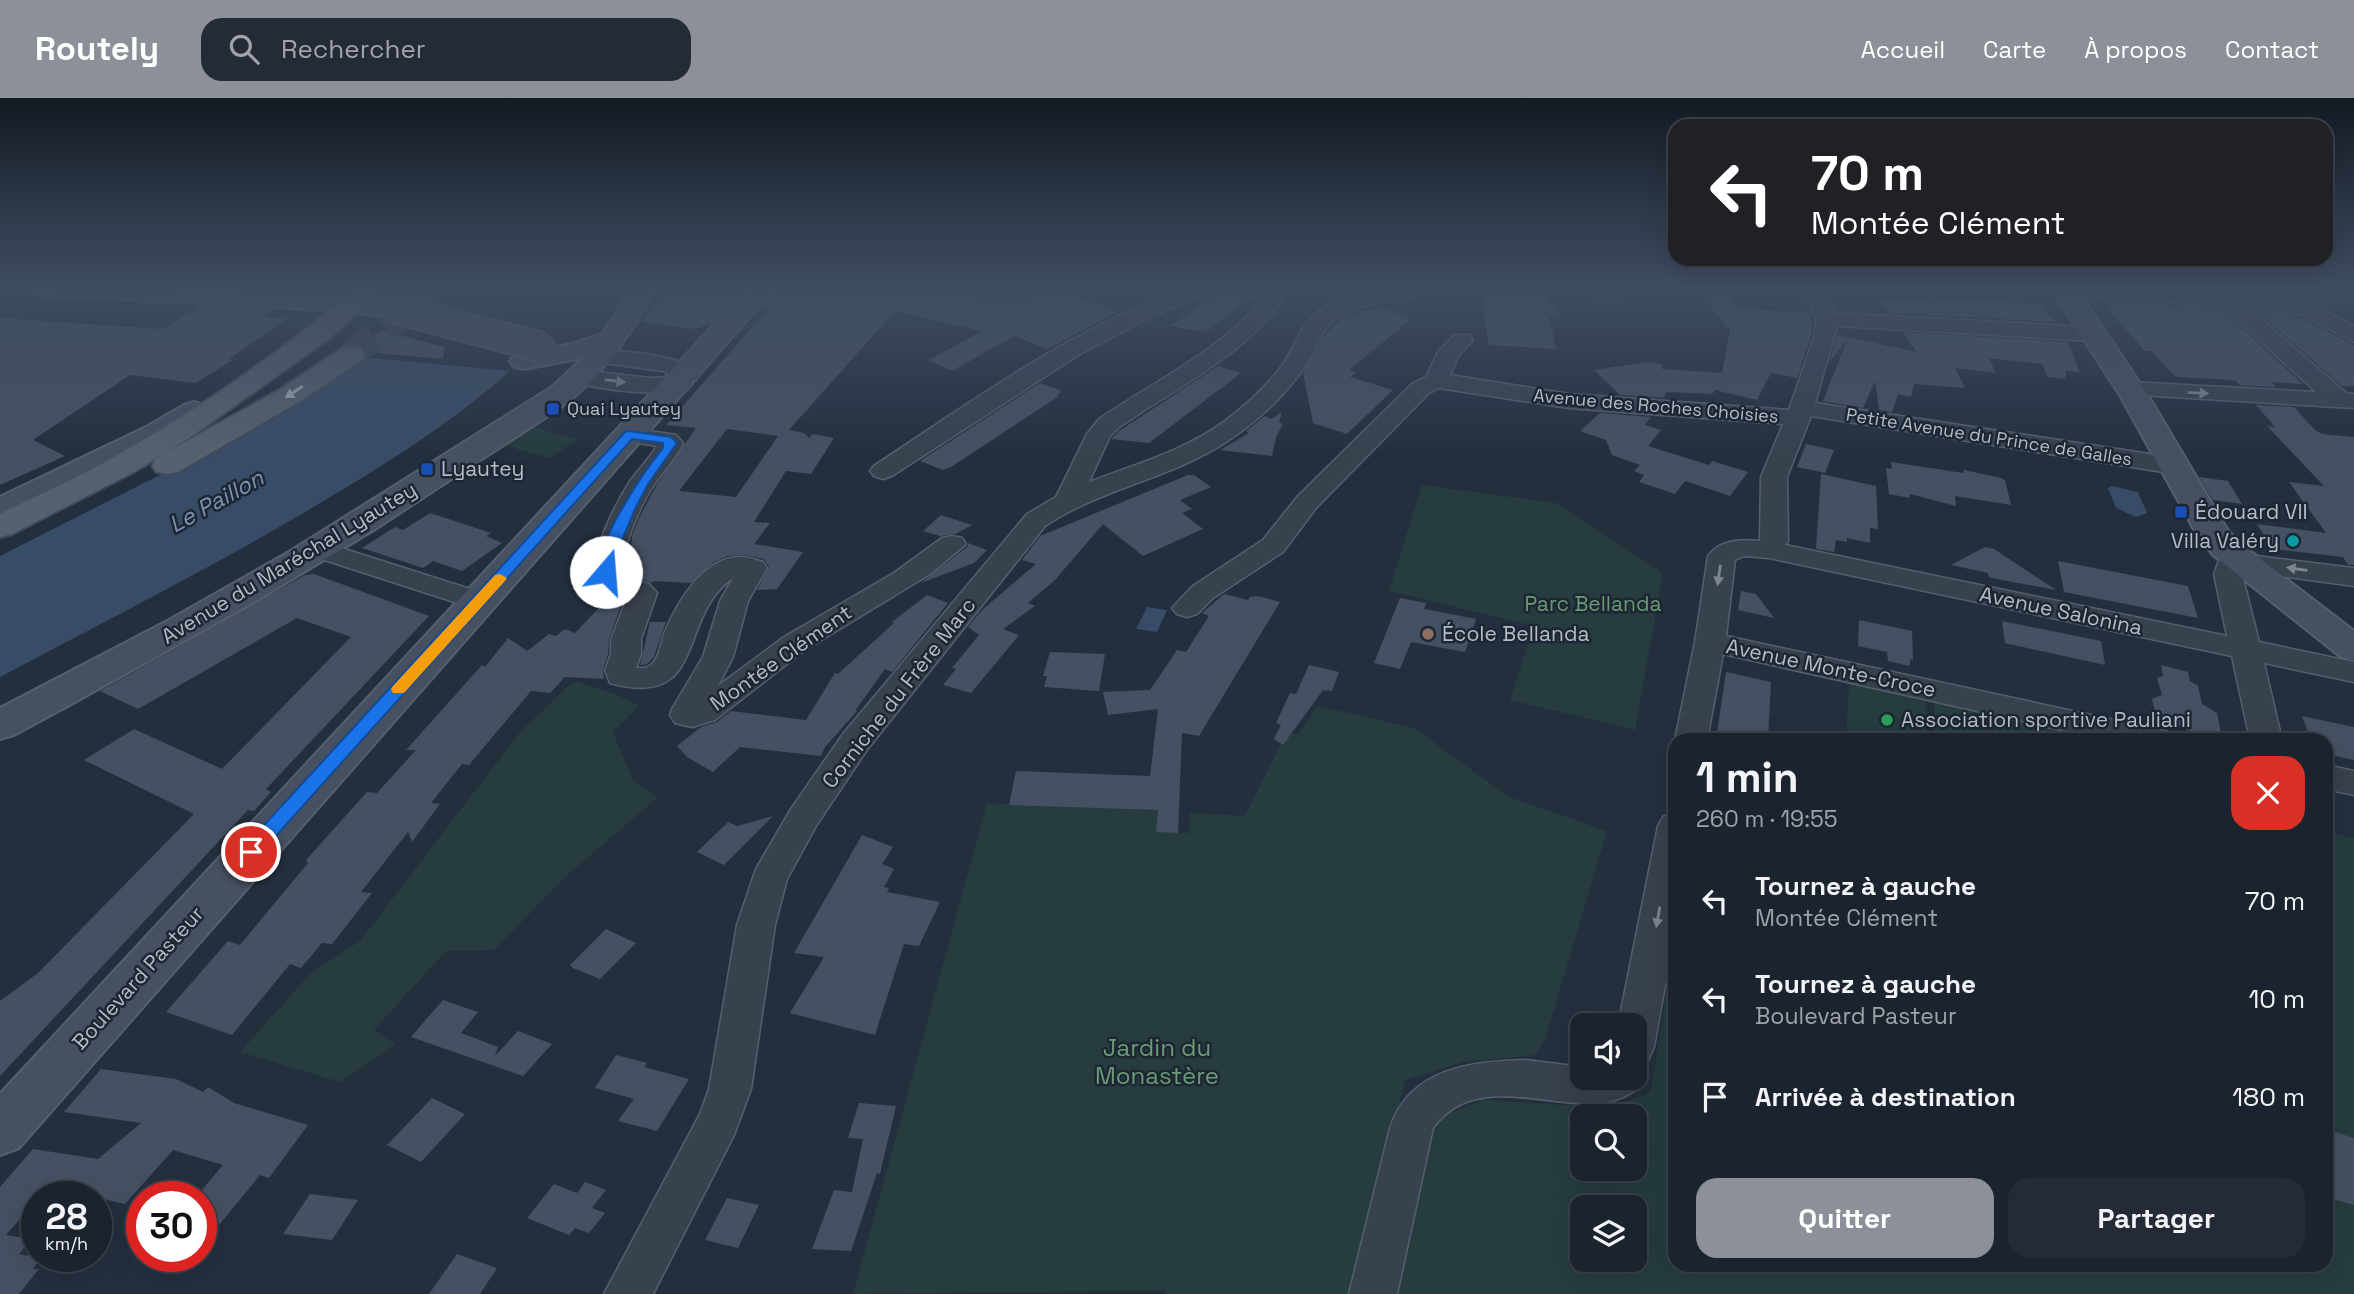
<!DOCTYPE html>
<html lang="fr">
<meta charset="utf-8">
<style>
:root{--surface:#1b232e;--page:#242b36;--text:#f1f3f6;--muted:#a0a4aa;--line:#39404a;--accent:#8c9099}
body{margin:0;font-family:"Space Grotesk",sans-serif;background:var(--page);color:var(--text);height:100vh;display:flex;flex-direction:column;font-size:26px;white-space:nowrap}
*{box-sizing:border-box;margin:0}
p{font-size:23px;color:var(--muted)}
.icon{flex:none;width:38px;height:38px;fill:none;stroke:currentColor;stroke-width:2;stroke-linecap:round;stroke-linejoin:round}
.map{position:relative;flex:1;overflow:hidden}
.drawer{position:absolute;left:1668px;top:635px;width:665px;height:539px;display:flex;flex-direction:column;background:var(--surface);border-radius:21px;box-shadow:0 7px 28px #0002,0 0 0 2px var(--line)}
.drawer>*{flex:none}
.guide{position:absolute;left:1668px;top:21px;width:665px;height:147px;border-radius:21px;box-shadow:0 7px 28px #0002,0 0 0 2px var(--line);background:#202124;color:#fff;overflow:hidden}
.tools{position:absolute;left:1570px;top:915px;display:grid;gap:14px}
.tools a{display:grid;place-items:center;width:77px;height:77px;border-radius:14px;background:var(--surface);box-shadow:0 7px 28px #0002,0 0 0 2px var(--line);font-size:35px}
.speed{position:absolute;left:21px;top:1083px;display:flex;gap:14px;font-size:35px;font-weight:700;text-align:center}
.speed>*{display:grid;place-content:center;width:91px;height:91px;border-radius:50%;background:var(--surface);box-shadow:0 7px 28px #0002,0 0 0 2px var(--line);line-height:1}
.speed small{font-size:18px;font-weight:400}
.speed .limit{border:10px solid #d22;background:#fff;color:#111}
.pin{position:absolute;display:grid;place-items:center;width:60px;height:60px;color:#fff;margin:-30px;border:4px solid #fff;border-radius:50%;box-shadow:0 2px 7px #0007}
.me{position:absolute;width:77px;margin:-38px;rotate:18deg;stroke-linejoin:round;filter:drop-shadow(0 0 5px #0008)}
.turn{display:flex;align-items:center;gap:24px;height:147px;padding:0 28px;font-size:32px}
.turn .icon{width:91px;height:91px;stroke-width:2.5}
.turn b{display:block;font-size:49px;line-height:60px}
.round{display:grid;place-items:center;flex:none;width:74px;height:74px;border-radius:21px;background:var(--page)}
.head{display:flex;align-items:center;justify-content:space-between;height:119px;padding:0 28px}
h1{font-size:42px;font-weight:700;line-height:52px}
.button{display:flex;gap:14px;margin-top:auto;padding:14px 28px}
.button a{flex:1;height:80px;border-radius:21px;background:var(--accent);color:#fff;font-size:28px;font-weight:700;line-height:80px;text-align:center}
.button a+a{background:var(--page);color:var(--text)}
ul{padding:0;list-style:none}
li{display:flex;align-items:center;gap:21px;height:98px;padding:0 28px}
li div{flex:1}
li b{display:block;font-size:26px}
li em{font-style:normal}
header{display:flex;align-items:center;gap:42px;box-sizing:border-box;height:98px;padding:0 35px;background:var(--accent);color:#fff}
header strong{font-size:33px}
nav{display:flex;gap:38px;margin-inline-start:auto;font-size:24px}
.search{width:490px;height:63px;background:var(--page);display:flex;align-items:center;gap:18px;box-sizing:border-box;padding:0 24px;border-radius:21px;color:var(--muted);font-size:26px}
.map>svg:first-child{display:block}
.green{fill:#263c3f;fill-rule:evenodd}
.water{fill:#394c67}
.building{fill:#455162;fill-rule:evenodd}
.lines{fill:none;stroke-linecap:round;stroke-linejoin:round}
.primary-tunnel{stroke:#3a4453;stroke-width:29;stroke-dasharray:29 15;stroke-linecap:butt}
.street-casing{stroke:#565f6c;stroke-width:3}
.secondary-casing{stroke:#565f6c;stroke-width:4}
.primary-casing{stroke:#414a57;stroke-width:4}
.street{fill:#38414e;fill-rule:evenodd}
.secondary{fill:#465061;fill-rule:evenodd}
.primary{fill:#56606e;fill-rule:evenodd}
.secondary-bridge-casing{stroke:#565f6c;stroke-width:32;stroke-linecap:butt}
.secondary-bridge{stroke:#465061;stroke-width:29}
.oneway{fill:#7c8592}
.oneway2{fill:#a1aab7}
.route{fill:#1a73e8;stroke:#114b97;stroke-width:2}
.slow{fill:#f59e0b}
.transit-dot{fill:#1a4fb4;stroke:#1d2633;stroke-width:2.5}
.culture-dot{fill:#0f9aa8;stroke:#1d2633;stroke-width:2.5}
.education-dot{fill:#8d6e63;stroke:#1d2633;stroke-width:2.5}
.leisure-dot{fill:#2e9e5b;stroke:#1d2633;stroke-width:2.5}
.labels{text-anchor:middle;stroke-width:5;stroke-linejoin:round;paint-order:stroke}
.far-street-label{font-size:18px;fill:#b4bcc9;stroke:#1d2633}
.far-poi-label{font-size:18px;fill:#b4bcc9;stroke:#1d2633;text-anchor:start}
.poi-label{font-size:21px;fill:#b4bcc9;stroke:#1d2633;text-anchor:start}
.street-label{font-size:21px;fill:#b4bcc9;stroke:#1d2633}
.park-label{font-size:21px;fill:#6b9a76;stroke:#1d2633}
.water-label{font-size:23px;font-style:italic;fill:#7c92b1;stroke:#1d2633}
.near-park-label{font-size:24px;fill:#6b9a76;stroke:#1d2633}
</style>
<header>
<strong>Routely</strong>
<div class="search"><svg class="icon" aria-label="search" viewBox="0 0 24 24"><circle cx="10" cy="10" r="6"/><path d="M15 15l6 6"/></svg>Rechercher</div>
<nav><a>Accueil</a><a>Carte</a><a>À propos</a><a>Contact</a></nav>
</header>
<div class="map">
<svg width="2354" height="1196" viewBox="0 0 2354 1196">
<rect width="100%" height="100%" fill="#242f3e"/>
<!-- green -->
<path class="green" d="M1544 189H1680L1685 195 1647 193 1611 203 1543 191Z
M2287 189H2354V214C2320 213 2313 213 2287 189Z
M530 328 578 341 550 360 501 347Z
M1422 387 1556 405 1663 475 1635 632 1510 602 1534 528 1389 493Z
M574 583 613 595 639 608 613 634 632 681 657 700 566 778 494 852 446 853 374 932 396 947 340 984 240 954 310 876 360 843 521 633Z
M1849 583 1926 601 1927 642H1846Z
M1934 602 2108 642H1935Z
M1318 608 1414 630 1509 699 1607 733 1545 942 1535 957 1464 964 1405 982 1352 1196H1166L1165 1192 853 1196 987 705 1158 712 1157 734 1189 735 1190 715 1245 718 1287 634 1298 636Z
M2326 734 2354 740V1196H1394L1434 1021 1483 1002 1611 1010 1651 994 1675 834V1167H2326ZM1582 1018H1634V1071H1582ZM1582 1110H1634V1162H1582Z"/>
<!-- water -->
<path class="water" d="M360 259 510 273C443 332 376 372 300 417 202 474 100 526 0 579V458L221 346Z
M2112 388 2138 394 2147 415 2136 419 2116 410 2108 390Z
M1147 509 1167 512 1157 534 1136 531Z"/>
<!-- building -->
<path class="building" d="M666 189H745L711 226 694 231 641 224Z
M779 189H957L966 198 976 204 1001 208 1027 204 1037 198 1046 189H1091L1076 198 1118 213 1048 251 1014 238 952 273 929 262 982 233 895 213 789 332 804 335 809 340 813 336 834 340 811 376 786 373 754 424 770 425 754 446 803 454 777 491 757 492 769 469 764 461 744 457 728 458 714 464 691 485 653 483 652 485 629 477 632 438 640 418 657 386 696 330 666 327 770 209 759 212ZM727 331 778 338 736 399 679 393Z
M1231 189H1267L1205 234 1170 228Z
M1695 189H1721L1738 210 1811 215 1812 235 1797 280 1771 275 1757 302 1715 292 1712 296 1667 294 1663 300 1620 297 1594 272 1648 264 1661 266 1662 271 1722 275 1730 232Z
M2222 189H2269L2280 199 2228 195Z
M1544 194 1561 219 1549 218 1556 251 1489 247 1481 196Z
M1927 199 2039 206 2056 224 1890 215 1880 202 1931 204Z
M2108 203 2221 211 2303 286 2272 284 2276 289 2240 287 2235 282 2176 279 2151 253H2145L2107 210H2115Z
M198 208 272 212 263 218 288 220 229 261 233 262 195 285 130 277 33 342 65 358 0 387V220L163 231Z
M1378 208 1411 221 1349 272 1356 274 1350 279 1393 292 1347 336 1313 325 1303 275 1323 239 1342 220Z
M2258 214 2300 219 2354 247V288H2342Z
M383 233 445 249 443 261 366 254 362 248 356 247Z
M1903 234 2068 244 2080 274 2066 273 2065 281 2048 279 2042 266 1989 260 1996 275 1955 270 1965 290 1914 286 1911 299 1898 296 1892 314 1879 312 1875 283 1863 310 1823 303 1848 240 1829 265 1837 237 1917 254Z
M1218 268 1241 275 1149 345 1111 341 1119 333Z
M1040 285 1062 293 1057 297 1059 298 951 369 943 372 920 363Z
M2256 307 2294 309 2315 332 2322 336 2354 339V467H2348L2343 459 2273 451 2257 426 2326 435 2289 384 2324 388 2267 328 2275 329Z
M1282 314 1279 324 1283 326 1276 339 1272 358 1220 352 1249 335 1246 333 1265 318 1271 321Z
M1600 315 1651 319 1645 327 1661 332 1648 348 1709 367 1712 363 1748 374 1730 398 1685 383 1675 396 1639 384 1644 377 1634 373 1640 367 1612 357 1606 342 1580 333Z
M1806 346 1834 352 1825 375 1797 369Z
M1891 364 1963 375 1964 372 2001 380 2005 382 2011 407 1955 398 1956 408 1910 396V400L1889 396 1886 370 1892 371Z
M1821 376 1876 388 1878 431 1870 430V445L1847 440V444L1836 442 1834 454 1816 451Z
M1188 377H1194L1211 389 1180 402 1192 411 1182 415 1203 431 1143 458 1103 426 1055 482 1028 505 1035 508 1003 531 1019 537 971 595 943 587 956 571 952 570 979 537 968 529 982 512 1036 466 1022 462 1040 438Z
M2199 379 2228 383 2242 406 2213 402Z
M430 415 491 435 486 438 502 445 462 473 433 463 423 470 362 450 395 429 403 432Z
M941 417 972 427 955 436 940 438 923 433Z
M968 445 987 452 974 465 921 485 968 448Z
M1985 449 1994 451 2056 492 1997 481 1989 479 1988 475 1951 467Z
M2058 463 2188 488 2198 520 2064 494Z
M314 476 429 518 266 691 271 694 254 713 248 712 0 978V903L38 875 194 716 84 662 134 631 222 671 351 539 297 520 138 611 100 593 305 477Z
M1741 493 1756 496 1774 520 1738 512Z
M1224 496 1248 502 1250 499 1258 498 1280 504 1199 638 1182 635 1178 735 1156 734 1158 712 1009 707 1016 673 1150 678 1158 611 1108 617 1103 594 1150 592 1177 552 1186 554 1209 518 1202 515Z
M611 497 624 500 609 540 608 556 603 571 604 581 565 579 550 595 531 593 469 667 462 666 431 705 440 706 412 744 408 734 361 794 372 795 332 846 322 845 301 870 290 866 232 937 166 914 228 843 240 847 308 765 306 762 367 694 377 695 416 652H406L482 567 485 569 508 540 527 553 549 536 556 538 565 531 575 535Z
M927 497 948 505 892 574 885 571 855 613H857L825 649 821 658 740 649 713 674 687 659 677 648 701 629 717 624 731 613 806 622 835 575 838 576 894 525 892 524Z
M1400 500 1426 505 1424 511 1476 521 1465 554 1411 544 1400 571 1374 565Z
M1859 522 1912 533 1913 562 1910 561V568L1888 563 1887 554 1858 548Z
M2002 523 2101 543 2105 567 2005 545Z
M650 524H666L654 559 647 566 640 567Z
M1050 554 1105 556 1099 593 1044 589 1047 578H1043Z
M1309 567 1339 574 1332 593 1323 592 1283 647 1274 641 1281 627 1276 625 1290 595 1296 596Z
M2161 567 2188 574 2190 583 2198 588 2202 606 2217 615 2222 640 2185 632 2184 629 2156 619 2152 601 2162 597 2157 580 2163 578Z
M1726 574 1771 584 1768 642H1716Z
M2302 618 2354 629V662L2326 656V642H2311Z
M773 718 724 767 697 754 728 724 737 728Z
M862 737 893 749 882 766 894 771 884 789 889 790 887 794 940 804 919 848 904 846 875 937 790 915 824 859 794 855Z
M606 831 636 845 600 881 573 870 570 867Z
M443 902 478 914 461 935 498 949 495 958 518 933 552 946 523 978 411 939Z
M616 957 647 965 644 969 689 981 657 1033 618 1023 634 1001 595 990Z
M101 971 176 981 203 994 208 989 234 1005 308 1027 269 1080 260 1077 201 1149V1093L223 1067 173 1052 125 1106 49 1088 6 1137 31 1141 19 1156 40 1160 33 1171H39L19 1196H0V1089L33 1051 98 1061 141 1025 64 1014Z
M432 1000 465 1016 421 1064 387 1047Z
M859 1005 896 1008 880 1076 877 1075 851 1153 812 1151 834 1092 852 1094 863 1041 848 1040Z
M2326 1031 2354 1040V1107L2326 1099Z
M585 1084 606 1092 592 1110 605 1115 589 1135 575 1130 569 1137 527 1120 554 1086 577 1095Z
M310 1096 358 1102 332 1142 283 1136Z
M727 1100 759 1107 738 1150 705 1142Z
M457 1156 497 1170 480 1196H429Z"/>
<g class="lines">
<!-- primary-tunnel -->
<path class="primary-tunnel" d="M351 257 396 220 424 189"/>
<!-- street casing -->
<g class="street-casing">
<path id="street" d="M960 189H985L1002 193 1017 189H1043C1027 211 976 211 960 189Z
M1189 189H1218L1215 193 1154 217 1080 256 892 378 883 381 874 378 870 373 874 368C975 301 1074 229 1189 189Z
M1270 189H1290C1255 254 1175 289 1117 331L1110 338 1089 384C1136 366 1184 353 1225 323 1247 306 1270 286 1285 263 1295 248 1300 230 1313 218 1333 199 1389 185 1414 192L1417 196 1414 200 1407 202C1381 204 1353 207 1332 224 1319 235 1316 251 1307 265 1288 295 1261 320 1232 340 1175 380 1103 389 1045 428L867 652 816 728 787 781 775 827 751 991 734 1037 653 1196H604L700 1016 709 991 737 827 756 771 791 711 843 636 1027 416 1056 399 1087 336 1099 321C1151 285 1239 243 1270 189Z
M1803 189H1823L1835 215 2094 229 2102 231 2105 236 2102 241 2094 243 1837 228 1815 305 2176 360 2185 363 2189 368 2185 373 2176 376 1811 318 1787 379 1788 443 1785 447 2227 538 2214 476 2220 460 2240 456 2354 470V488L2243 473 2242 476 2259 544 2354 564V584L2264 565 2282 642H2250L2232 558 1769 460 1744 458 1735 462 1726 538 2156 631 2168 634 2172 642H2106L1723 556 1707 642H1675L1695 544 1708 458C1719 442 1742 441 1760 443L1761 379 1783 326 1569 310 1439 290 1429 295 1316 410 1283 454 1213 500 1197 516 1187 519 1177 516 1172 510 1193 488 1263 442 1298 398 1413 285 1426 279 1438 254 1454 237H1470L1473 242 1459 257 1450 277 1569 296 1789 312 1815 236 1816 221Z
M2055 189H2127L2306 204 2354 228V244L2301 216 2250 211 2346 295 2354 296V310L2122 296 2118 291 2122 286 2130 284 2316 294 2222 208 2064 197 2057 195Z
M597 251C623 254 684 255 699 277L696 282 690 283 692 286 688 291C656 299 604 292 572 284L568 279 572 274 580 272 650 280 675 279 663 273 589 263 586 258 589 253Z
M629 330 676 337 683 345C676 360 664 372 655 385 642 404 618 455 624 478L649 486 657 495 641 541V556L636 570C642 570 647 571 652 566 659 560 661 546 664 536 676 506 704 457 742 459 748 459 756 462 763 464L767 470 748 503 733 559 718 588 784 539 894 475 942 440 952 438 962 440 966 446 930 476 805 552 715 622 692 629 675 625 670 617 672 611 703 559 720 503 733 480C676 519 709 612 610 585L605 572 611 556V541L628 498C619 496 609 495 602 488 581 468 617 404 630 383 639 371 649 361 657 348L620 342 617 337 620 332Z
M319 443 489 497 493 503 489 509 479 512 309 457 305 451 309 445Z
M2326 667 2354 673V697L2326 691Z
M1675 715V831L1654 949 1648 962 1634 967V928H1618L1658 728 1663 719Z
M1526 962 1582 969V980H1634V969L1640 980 1634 993C1581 1032 1483 961 1433 1030L1397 1196H1349L1390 1030C1409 971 1471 963 1526 962Z"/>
</g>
<!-- secondary casing -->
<g class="secondary-casing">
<path id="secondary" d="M26 189C150 188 273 192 396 203L405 206 409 211 405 216 396 219 307 211 39 197 30 194Z
M633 189H659C631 234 604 278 560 310L372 433 254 504 75 604 14 637 0 641V610L169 522 289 454 552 289 583 260 524 271 514 269 510 263 514 257 572 246 602 236Z
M749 189H776L19 1050 0 1057V996Z
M2050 189H2076L2149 299 2227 431 2237 443 2354 533V563L2341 559 2213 457 2196 435 2121 299Z
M194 304 204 307 209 313 204 319 170 340 11 418 0 421V399L148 328 184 307Z"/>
</g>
<!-- primary casing -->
<g class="primary-casing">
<path id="primary" d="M358 189H386L331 239 188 341 134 374 12 436 0 439V416C38 397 77 380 114 359 200 311 283 252 358 189Z
M351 249 361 251 365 257 361 263 299 304 178 374 167 376 156 374 152 367 156 360 279 292 341 251Z"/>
</g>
<!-- street -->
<use href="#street" class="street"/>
<!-- secondary -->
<use href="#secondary" class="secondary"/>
<!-- primary -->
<use href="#primary" class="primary"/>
<!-- secondary-bridge casing -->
<g class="secondary-bridge-casing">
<path id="secondary-bridge" d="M396 211 542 249"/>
</g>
<!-- secondary-bridge -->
<use href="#secondary-bridge" class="secondary-bridge"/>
</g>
<!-- one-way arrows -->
<defs><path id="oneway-solid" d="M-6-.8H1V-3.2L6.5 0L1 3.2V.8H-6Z" transform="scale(1.75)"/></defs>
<g class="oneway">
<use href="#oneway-solid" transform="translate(615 283) rotate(7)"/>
<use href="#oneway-solid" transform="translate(2198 295) rotate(3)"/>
<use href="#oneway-solid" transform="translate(2297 471) rotate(-172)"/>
<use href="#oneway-solid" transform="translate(1719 477) rotate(98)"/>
<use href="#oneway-solid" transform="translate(1658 819) rotate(100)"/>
</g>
<use class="oneway2" href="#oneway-solid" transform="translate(294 294) rotate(147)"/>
<!-- sky -->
<linearGradient id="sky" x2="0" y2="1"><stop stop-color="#141a22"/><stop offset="0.53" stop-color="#3f4d63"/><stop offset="1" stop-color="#3f4d63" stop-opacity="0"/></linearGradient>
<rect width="2354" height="356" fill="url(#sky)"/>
<!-- route -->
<path class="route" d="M629 333 671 339 677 345 648 386 635 411 614 461 611 477H601C591 450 645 372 663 350V345L632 341 257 759H244L242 754 244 749 625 334Z"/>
<!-- slow -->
<path class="slow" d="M500 476 507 480 505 483 404 595H393L391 591 393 588 495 477Z"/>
<!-- markers -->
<g class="transit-dot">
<rect x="546" y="304" width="14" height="14" rx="3.5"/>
<rect x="420" y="364" width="14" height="14" rx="3.5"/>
<rect x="2174" y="407" width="14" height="14" rx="3.5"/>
</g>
<circle class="culture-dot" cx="2293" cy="443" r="7"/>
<circle class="education-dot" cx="1428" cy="536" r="7"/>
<circle class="leisure-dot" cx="1887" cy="622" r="7"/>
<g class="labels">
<!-- far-street labels -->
<g class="far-street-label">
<text transform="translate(1656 308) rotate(5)" y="6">Avenue des Roches Choisies</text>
<text transform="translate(1989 339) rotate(9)" y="6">Petite Avenue du Prince de Galles</text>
</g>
<!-- far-poi labels -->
<g class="far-poi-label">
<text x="567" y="317">Quai Lyautey</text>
</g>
<!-- poi labels -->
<g class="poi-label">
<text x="441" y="378">Lyautey</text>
<text x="2195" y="421">Édouard VII</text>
<text x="2279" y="450" text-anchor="end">Villa Valéry</text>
<text x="1442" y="543">École Bellanda</text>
<text x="1901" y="629">Association sportive Pauliani</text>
</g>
<!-- street labels -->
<g class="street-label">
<text transform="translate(289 465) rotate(-31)" y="7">Avenue du Maréchal Lyautey</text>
<text transform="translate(2061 513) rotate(12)" y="7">Avenue Salonina</text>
<text transform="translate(781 560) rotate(-35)" y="7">Montée Clément</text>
<text transform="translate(1831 570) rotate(12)" y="7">Avenue Monte-Croce</text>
<text transform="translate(899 595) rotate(-52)" y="7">Corniche du Frère Marc</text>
<text transform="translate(138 880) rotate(-48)" y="7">Boulevard Pasteur</text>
</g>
<!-- park labels -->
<g class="park-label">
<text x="1593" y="513">Parc Bellanda</text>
</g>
<!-- water labels -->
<g class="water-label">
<text transform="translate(216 403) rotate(-29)" y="8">Le Paillon</text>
</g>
<!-- near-park labels -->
<g class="near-park-label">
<text x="1157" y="958">Jardin du<tspan x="1157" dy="28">Monastère</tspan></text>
</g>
</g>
</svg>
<div class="tools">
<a><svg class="icon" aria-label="sound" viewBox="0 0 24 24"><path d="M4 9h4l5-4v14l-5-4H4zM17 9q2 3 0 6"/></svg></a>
<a><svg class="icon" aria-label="search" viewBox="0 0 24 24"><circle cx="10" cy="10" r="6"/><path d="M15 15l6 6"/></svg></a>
<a><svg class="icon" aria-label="layers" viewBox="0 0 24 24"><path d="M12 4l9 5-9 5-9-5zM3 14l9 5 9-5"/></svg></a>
</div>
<div class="speed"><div>28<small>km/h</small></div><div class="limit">30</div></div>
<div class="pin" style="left:251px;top:754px;background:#d93025"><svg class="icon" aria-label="arrive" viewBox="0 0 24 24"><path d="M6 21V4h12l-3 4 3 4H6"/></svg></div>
<svg class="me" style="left:606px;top:474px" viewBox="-20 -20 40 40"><circle r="19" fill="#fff"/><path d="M0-13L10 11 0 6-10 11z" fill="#1a73e8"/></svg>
<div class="guide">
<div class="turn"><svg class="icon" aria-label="left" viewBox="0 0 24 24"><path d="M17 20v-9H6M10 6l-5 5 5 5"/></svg><div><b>70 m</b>Montée Clément</div></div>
</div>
<section class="drawer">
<div class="head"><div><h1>1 min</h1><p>260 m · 19:55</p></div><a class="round" style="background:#d93025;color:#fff"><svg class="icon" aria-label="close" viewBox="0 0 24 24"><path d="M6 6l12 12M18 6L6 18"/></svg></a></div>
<ul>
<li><svg class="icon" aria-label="left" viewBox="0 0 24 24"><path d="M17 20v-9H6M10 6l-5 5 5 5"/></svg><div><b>Tournez à gauche</b><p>Montée Clément</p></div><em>70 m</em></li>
<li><svg class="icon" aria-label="left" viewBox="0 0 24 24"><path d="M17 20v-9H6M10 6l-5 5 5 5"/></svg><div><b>Tournez à gauche</b><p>Boulevard Pasteur</p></div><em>10 m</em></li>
<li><svg class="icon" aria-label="arrive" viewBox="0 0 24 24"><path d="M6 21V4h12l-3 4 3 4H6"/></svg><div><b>Arrivée à destination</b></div><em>180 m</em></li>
</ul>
<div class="button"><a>Quitter</a><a>Partager</a></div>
</section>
</div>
